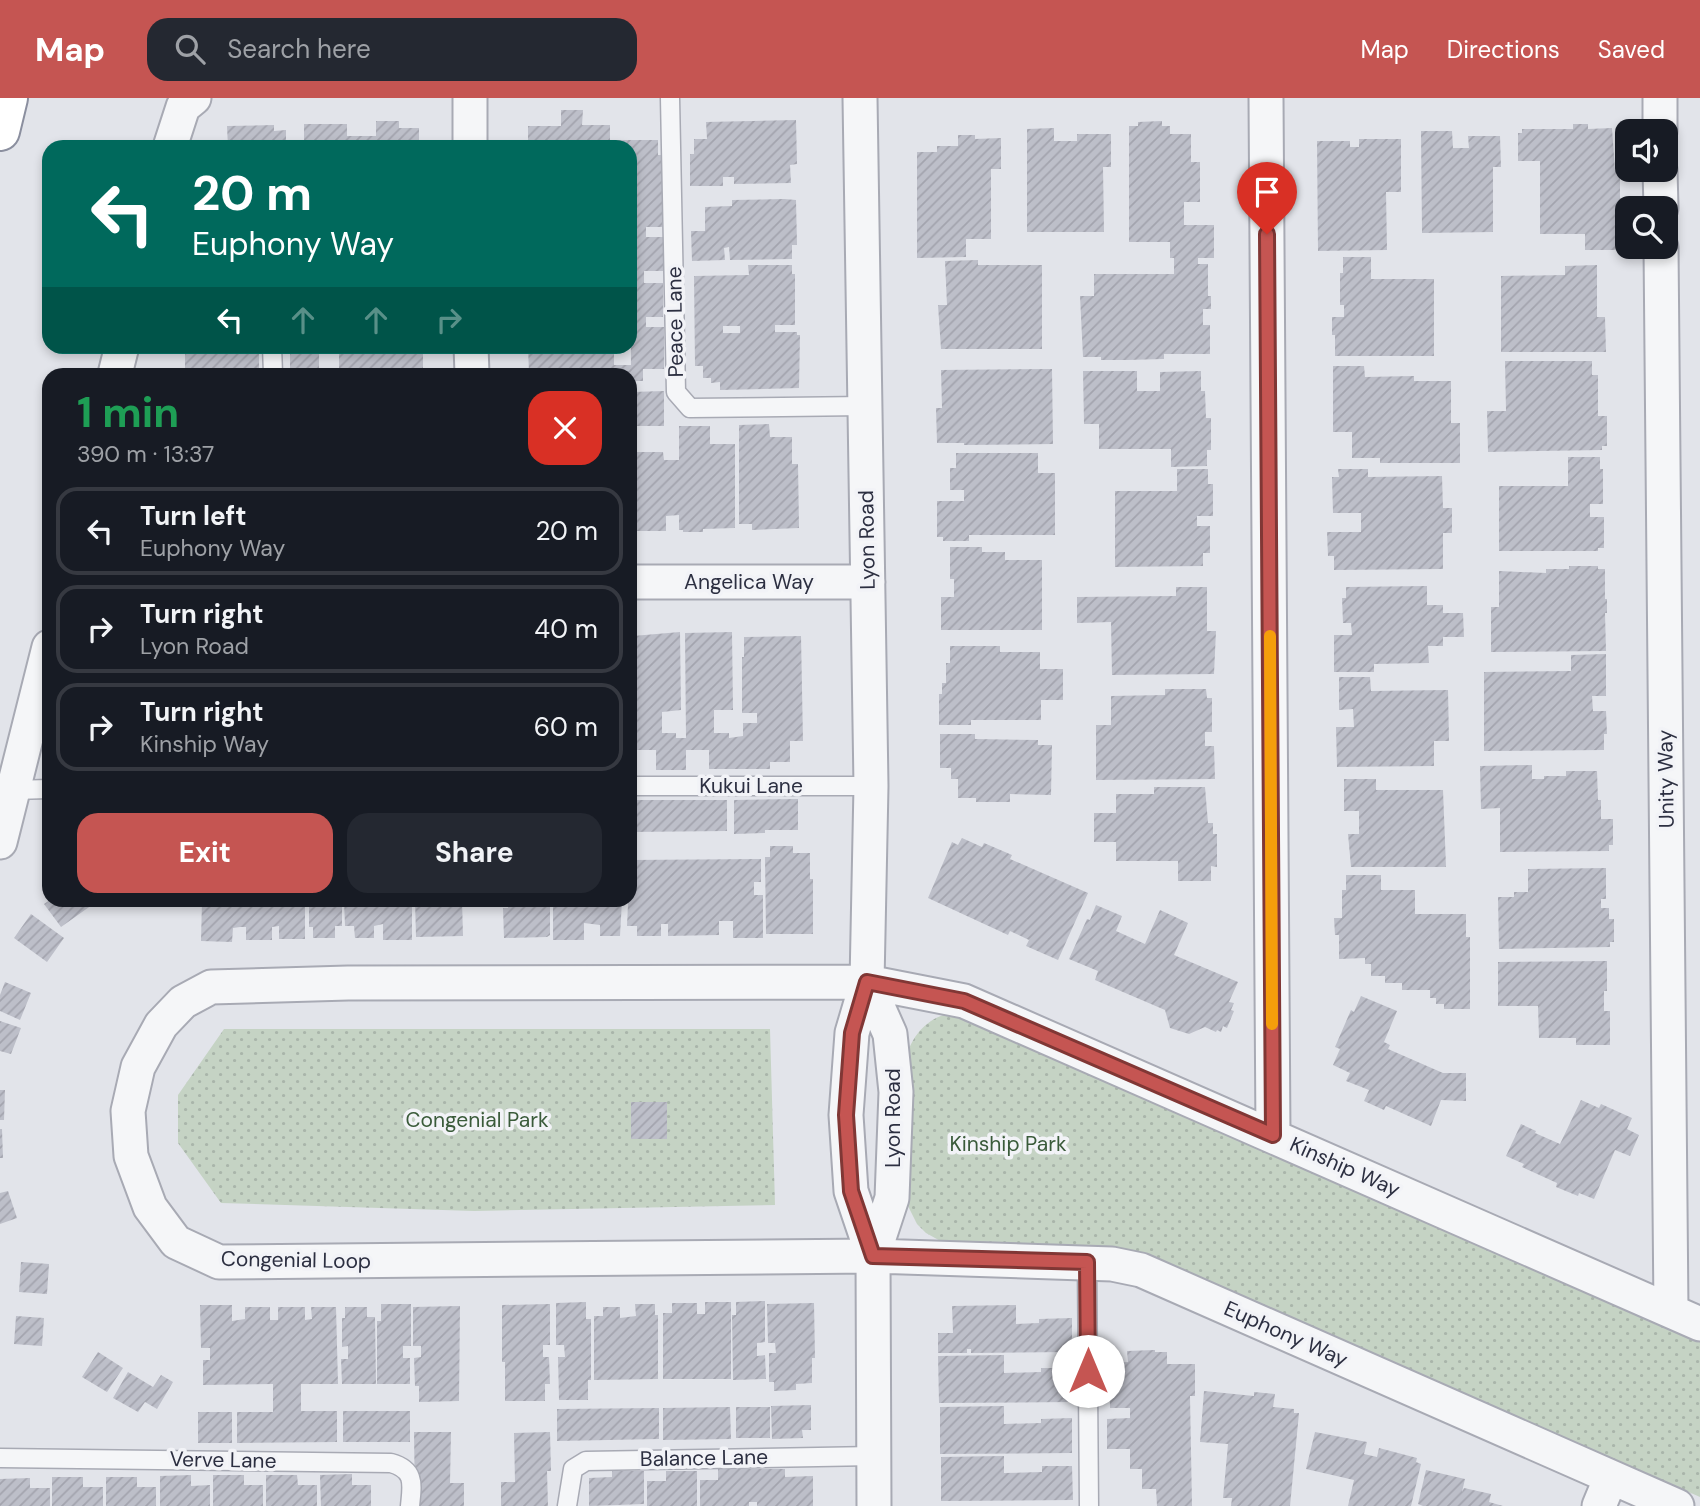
<!DOCTYPE html>
<meta charset="utf-8">
<style>
:root{--surface:#171b24;--page:#242831;--text:#f1f3f6;--muted:#9ea1a6;--line:#363941;--accent:#c55552}
body{margin:0;font-family:"DM Sans",sans-serif;background:var(--page);color:var(--text);height:100vh;display:flex;flex-direction:column;font-size:26px;white-space:nowrap}
*{box-sizing:border-box;margin:0}
p{font-size:23px;color:var(--muted)}
.icon{flex:none;width:38px;height:38px;fill:none;stroke:currentColor;stroke-width:2;stroke-linecap:round;stroke-linejoin:round}
.map{position:relative;flex:1;overflow:hidden}
.details{position:absolute;left:42px;top:270px;width:595px;height:539px;display:flex;flex-direction:column;background:var(--surface);border-radius:21px;box-shadow:0 4px 10px #0003}
.details>*{flex:none}
.guide{position:absolute;left:42px;top:42px;width:595px;height:214px;border-radius:21px;box-shadow:0 4px 10px #0003;background:#00695c;color:#fff;overflow:hidden}
.tools{position:absolute;left:1615px;top:21px;display:grid;gap:14px}
.tools a{display:grid;place-items:center;width:63px;height:63px;border-radius:14px;background:var(--surface);box-shadow:0 4px 10px #0003;font-size:35px}
.pin{position:absolute;display:grid;place-items:center;width:60px;height:60px;color:#fff;margin:-72px -30px;border-radius:50% 50% 50% 0;rotate:-45deg;box-shadow:0 0 7px #0007}
.pin .icon{rotate:45deg}
.me{position:absolute;width:77px;margin:-38px;rotate:0deg;stroke-linejoin:round;filter:drop-shadow(0 0 5px #0008)}
.turn{display:flex;align-items:center;gap:24px;height:147px;padding:0 35px;font-size:32px}
.turn .icon{width:91px;height:91px;stroke-width:2.5}
.turn b{display:block;font-size:49px;line-height:60px}
.lanes{display:flex;align-items:center;height:66px;padding:0 35px;background:#0003;justify-content:center;gap:35px;direction:ltr}
.lanes .off{opacity:.35}
.round{display:grid;place-items:center;flex:none;width:74px;height:74px;border-radius:21px;background:var(--page)}
.summary{display:flex;align-items:center;justify-content:space-between;height:119px;padding:0 35px}
h1{font-size:42px;font-weight:700;line-height:52px;color:#1e9e55}
.cta{display:flex;gap:14px;margin-top:auto;padding:14px 35px}
.cta a{flex:1;height:80px;border-radius:21px;background:var(--accent);color:#fff;font-size:28px;font-weight:700;line-height:80px;text-align:center}
.cta a+a{background:var(--page);color:var(--text)}
ul{padding:0;list-style:none}
li{display:flex;align-items:center;gap:21px;height:88px;margin:0 14px 10px;padding:0 21px;border:4px solid var(--line);border-radius:21px}
li div{flex:1}
li b{display:block;font-size:26px}
li em{font-style:normal}
header{display:flex;align-items:center;gap:42px;box-sizing:border-box;height:98px;padding:0 35px;background:var(--accent);color:#fff}
header strong{font-size:33px}
nav{display:flex;gap:38px;margin-inline-start:auto;font-size:24px}
.search{width:490px;height:63px;background:var(--page);display:flex;align-items:center;gap:18px;box-sizing:border-box;padding:0 24px;border-radius:21px;color:var(--muted);font-size:26px}
.map>svg:first-child{display:block}
.park{fill:url(#park-dots)}
.building{fill:url(#building-hatch);fill-rule:evenodd}
.lines{fill:none;stroke-linecap:round;stroke-linejoin:round}
.lane-casing{stroke:#a8aab4;stroke-width:21}
.street-casing{stroke:#a8aab4;stroke-width:37}
.highway-casing{stroke:#8b8f9f;stroke-width:42}
.lane{stroke:#f5f6f8;stroke-width:18}
.street{stroke:#f5f6f8;stroke-width:33}
.highway{stroke:#fff;stroke-width:38}
.route-casing{stroke:#803735;stroke-width:18}
.route{stroke:#c55552;stroke-width:12}
.slow{stroke:#f59e0b;stroke-width:12}
.labels{text-anchor:middle;stroke-width:7;stroke-linejoin:round;paint-order:stroke}
.street-label{font-size:21px;fill:#2c2f41;stroke:#f2f3f7}
.park-label{font-size:21px;fill:#3a5b3a;stroke:#f2f3f7}
</style>
<header>
<strong>Map</strong>
<div class="search"><svg class="icon" aria-label="search" viewBox="0 0 24 24"><circle cx="10" cy="10" r="6"/><path d="M15 15l6 6"/></svg>Search here</div>
<nav><a>Map</a><a>Directions</a><a>Saved</a></nav>
</header>
<div class="map">
<svg width="1700" height="1408" viewBox="0 0 1700 1408">
<defs>
<pattern id="park-dots" width="8" height="8" patternUnits="userSpaceOnUse" patternTransform="scale(1.75)"><rect width="8" height="8" fill="#c5d3c4"/><path d="M2 2h.1M6 6h.1" fill="none" stroke="#a9b5aa" stroke-width="1.8" stroke-linecap="round"/></pattern>
<pattern id="building-hatch" width="6" height="6" patternUnits="userSpaceOnUse" patternTransform="scale(1.75)"><rect width="6" height="6" fill="#bdbfc9"/><path d="M-1 1l2-2M0 6l6-6M5 7l2-2" fill="none" stroke="#a3a4ae"/></pattern>
</defs>
<rect width="100%" height="100%" fill="#e2e4ea"/>
<!-- park -->
<path class="park" d="M950 915H962L1700 1238V1399L1150 1157 1101 1148 965 1149 944 1145 926 1135 917 1126 906 1104 905 963C911 939 925 921 950 915Z
M224 931H770L775 1107 474 1113 221 1105 178 1045V997Z"/>
<!-- building -->
<path class="building" d="M561 12H583L582 27H610V42H658V57H662V129H646V139H663V173H644V185H663V219H646V229H664V271H643V283H630V276H529L528 248H596V253L614 252V267H631L630 49H528V28H561Z
M796 22 797 66 790 67 791 85 734 86V79H723V88H690V56H694V41H707L706 24Z
M376 23H399V30H419V49H304V26H347V38H376Z
M1162 23V28H1170V36H1191V64H1200V104H1184V127H1214V160H1198V166H1208V198H1211V211H1203V227H1210V256H1164V261L1127 262H1101V259H1083L1080 198H1094V176H1174V160H1170V144H1129V28H1138V24Z
M1573 26H1588V31L1612 30 1615 73H1620V136H1615V152H1585V136H1540V63H1518V35H1522V31H1573Z
M274 27V33L286 32V49H228L227 28Z
M1054 30V43H1077V36H1111V69H1103L1104 134H1027V31Z
M1421 33H1452L1453 50H1469L1468 38H1500L1501 69H1493V134L1422 135Z
M958 37H975V41L1001 40V71H991V141H966V159L917 160V54H937V48H958Z
M1359 41H1401V94H1386L1387 152 1318 153 1317 43H1350V49H1359Z
M784 101 796 102 797 147H792V161L730 162 729 149 724 150 725 162 692 163 691 133H705V109L732 108V102Z
M1343 159H1371V181H1434V258H1335V237H1332V219H1344V207H1340V175H1343Z
M978 162V167H1042V251H941L938 207H947L945 163Z
M748 167H792V176H795V227H775V234H797V237H800L799 290 720 292V284L711 285V280H703V268H695L694 178 749 177ZM723 228H740V235H723Z
M1597 167V219H1605L1606 254H1501V178L1565 177V168Z
M185 248H259V275L185 276Z
M290 248H319V271L339 270V255H353V248H423V276H306V274H290Z
M1505 263H1592V277H1598V318H1607V348H1602V352L1488 354 1487 313H1506Z
M1333 268H1364L1365 279 1414 278V283H1451V325H1460V365H1380V360H1352V334H1333Z
M1052 271 1053 346 964 347V345H937L936 310H942L941 272Z
M1083 273H1137V293H1160V274L1201 273V293H1205L1206 320H1211V352H1207V368L1171 369V351H1099V326H1084Z
M664 293V328H632V294Z
M769 326 770 339H792V366H798L799 430 752 432V426H739V327Z
M679 328H710V346H735V430L703 431V434H683V432H679V417L666 418V433H630V335H636V354H663L664 362H679Z
M956 355H1038V375H1055V437H969V443H943V439H937V403H964V392H950V370H956Z
M1568 359H1600V371H1603V406H1590V419H1604V450H1598V453H1499V388H1568Z
M1177 371H1208V386H1213V418H1197V428H1210V455H1203V468L1115 469V393H1177Z
M1338 371H1368V379L1442 378 1443 410H1452V435H1443V471L1334 472V458H1328L1327 434H1361V415H1333L1332 379H1339Z
M950 449H982V454H1005V462H1042V532H941V499H954V481H950Z
M1569 468H1598V471H1605V501H1607V515H1605L1606 553 1491 554V509H1499V473L1546 475V471H1569Z
M1427 488V507H1443V515H1463L1464 539H1443V548H1428L1429 565 1374 566V574H1334V537H1352L1351 525H1343L1342 500H1346V489Z
M1176 489H1207V533H1216L1214 576 1112 577 1111 524 1077 525V499L1176 498Z
M680 534 681 612 662 614V635H676V640H686L685 535 732 534 733 612H714V635H729V640L743 638V625H757V615H742V559H744V539L801 538 803 643H790V664H770V671H709V652H686V672H656V652H634L633 672H630V640H634L633 538Z
M950 548H1000V554H1040V571H1063V602H1041V622H971V627H939V596H942V585H946V565H950Z
M1606 556V598H1592L1593 613H1606L1607 636H1604V652L1484 653V574L1571 573V557Z
M1339 579H1370L1371 593 1448 592 1449 643H1434V668L1337 669 1336 629H1354L1353 611 1339 612Z
M1165 591H1206L1207 600H1212V634H1205V648H1214L1215 681 1096 682V627H1111V598L1165 597Z
M940 636H975V641L1038 642V647H1052L1051 697 1010 696V704H976V700H958V681H951V670H940Z
M1532 667V681H1544V678H1566V673H1597L1598 702H1601V721H1613V747H1609V753L1500 754V710L1481 711 1480 668Z
M1344 681H1376V692H1443L1446 769H1351L1348 736H1359V713H1344Z
M1154 689H1205L1208 725H1213V736H1217V769L1211 768V783H1178V763H1116V744H1094V715H1116V696H1154Z
M798 701V732H765V735L734 736V702Z
M630 702H727V733L630 734Z
M962 740 982 749 984 745 1012 757 1010 761 1088 795 1058 862 1026 848 1029 842 1010 833 1008 837 928 800 952 744 958 747Z
M770 748H793V755H810V781H813V836H766L765 759H770Z
M761 761V784H754V797H763V840H733V823H719V837L668 838V826H661V838H637V828H627L630 762Z
M1606 770V801H1601V810H1609V821H1614V844H1610V849L1499 851 1498 799H1514V794H1528V771Z
M1346 777H1381V792H1415V816H1466V839H1470V911H1444V906H1436V900H1430V892H1402V885H1385V878H1371V866H1365V860L1339 861V837H1335L1334 820H1342V792H1346Z
M50 802H99L61 829 44 806Z
M202 802H305V841H279V828L272 829V842H246V829H240L233 830 232 844 201 843Z
M309 802H342V828H335V840H313V829H309Z
M344 802H412V842H383V826L374 828V840H355L354 828H345Z
M415 802H462L463 838 416 839Z
M508 802H550V837L547 839 504 840 503 810H508Z
M553 802H622L620 838H600V827L584 825V842H553Z
M1096 807 1122 818 1116 833 1145 846 1160 812 1188 825 1174 857 1238 884 1229 904 1234 905 1231 912 1234 913 1227 930 1223 928 1221 934 1217 932 1216 934 1205 929 1189 936 1170 930 1165 912 1095 882 1098 873 1069 861 1087 821 1090 822Z
M31 816 64 840 47 864 14 840Z
M1607 863V893H1604V913H1610V947H1576V940H1539L1538 908H1498V864Z
M5 884 31 895 20 922 0 913V897Z
M1361 898 1397 913 1384 944 1390 947 1388 951 1443 975H1466V1003L1441 1002 1431 1028 1386 1008 1384 1012 1364 1003 1369 992 1346 983 1350 975 1333 967 1340 951 1335 949 1351 912 1354 914Z
M0 923 21 930 11 956 0 953Z
M0 992H5L4 1022H0Z
M1581 1002 1599 1010 1601 1006 1632 1020 1627 1031 1639 1037 1630 1058 1615 1052 1594 1101 1579 1095 1578 1098 1556 1089 1557 1085 1522 1069 1524 1066 1506 1058 1521 1026 1536 1033 1535 1035 1560 1046Z
M631 1004H667V1041H631Z
M0 1031H2L3 1060H0Z
M8 1093 17 1120 0 1126V1095Z
M21 1164 49 1166 47 1196 19 1194Z
M765 1203V1244L757 1245V1258L765 1257 766 1281 733 1282 732 1217H736V1204Z
M586 1204V1221H591V1282H588V1302H559L558 1259H565L564 1247H556V1205Z
M705 1204H731V1281H663V1215H672V1205H697V1216H705Z
M814 1205 815 1260H812V1285L796 1286V1292L774 1293V1284H769V1255H776L775 1245H768L767 1206Z
M381 1206H411V1248H403V1260H410V1286H377V1223H381Z
M550 1206V1247H543V1259H549L550 1286H545V1303H505V1264H502V1207Z
M635 1206H655V1217H658V1281L594 1282V1218H603V1209H620V1220L636 1218Z
M200 1207H232V1223L245 1221V1209H270V1222H278V1209H305V1222L312 1221 311 1209H336L338 1286H301V1313H337V1344L237 1345V1314H273V1286L203 1287V1262H210V1250H201Z
M1016 1207V1226L1039 1225V1221L1072 1220V1254L971 1255V1251H967V1255H938V1235H953L952 1208Z
M460 1208 459 1303 419 1304V1288H415L414 1260 421 1259V1248H413V1209Z
M345 1209H367V1219H375L376 1286H342L341 1261H348V1248L342 1249V1220H345Z
M16 1218 44 1220 42 1248 14 1246Z
M1155 1252V1254H1167V1266H1195V1298H1190L1192 1408H1157L1156 1391H1142V1371H1130V1351H1107V1321L1130 1320V1310H1110L1109 1265 1128 1264 1127 1253Z
M98 1254 123 1270 107 1294 82 1279Z
M1004 1257V1275L1041 1274V1270H1072V1304L939 1305 938 1258Z
M128 1274 153 1289 161 1277 173 1284 157 1311 145 1304 138 1314 113 1300Z
M1204 1293 1254 1298V1294L1275 1296 1273 1309 1294 1311V1315H1299L1290 1408H1231L1232 1400H1223L1228 1346 1200 1344Z
M811 1307V1332H802L803 1340 772 1341 771 1308Z
M1004 1308V1326L1041 1325V1321L1072 1320V1355L940 1356V1309Z
M730 1309 731 1341 663 1342V1310Z
M736 1309H770V1340H736Z
M659 1310V1341L557 1343V1311Z
M343 1313H410V1344H343Z
M198 1314H232V1345H198Z
M414 1334H451L450 1385H464V1408H415Z
M550 1334 551 1373H547L548 1408H501V1384H515L514 1335Z
M1315 1334 1367 1344 1364 1356 1377 1359 1379 1350 1417 1360 1416 1364 1421 1366 1411 1408H1348L1354 1382 1306 1371Z
M1004 1358V1375L1042 1374V1368H1072L1073 1402 941 1403V1359Z
M718 1371H785V1379L813 1378V1408H757V1404H749V1408H700V1382H718Z
M1426 1372 1465 1381 1462 1394 1464 1390 1491 1396 1489 1404 1503 1408H1423L1418 1406Z
M612 1373H644V1406L589 1408V1380L612 1379Z
M666 1373H697V1408H647V1383H666Z
M352 1376V1387H371V1408H321L320 1377Z
M191 1377V1388L210 1387V1408H160V1378Z
M213 1377H244V1387H263V1408H213Z
M266 1377H297L298 1387H317V1408H266Z
M52 1379H83V1389H103V1408H52Z
M106 1379H137V1389H156V1408H106Z
M30 1380V1390H50V1408H0V1381Z"/>
<g class="lines">
<!-- lane casing -->
<g class="lane-casing">
<path id="lane" d="M670 0 676 294 690 310 865 308
M272 248 273 276
M630 688H871
M13 692 49 691
M1087 1164 1089 1408
M0 1360 391 1365C416 1372 412 1387 410 1408
M567 1408 573 1371 586 1363 874 1358"/>
</g>
<!-- street casing -->
<g class="street-casing">
<path id="street" d="M470 0V49
M860 0 871 688 867 884 852 935 846 1017 851 1093 873 1158 874 1408
M1266 0 1273 1037
M1660 0V33
M170 49 183 9 194 0
M1660 72 1661 110
M1661 149 1671 1213
M471 248 472 276
M115 276 122 248
M630 484H868
M0 744 49 549
M867 884 890 936 896 994 892 1100 873 1158
M1599 1408 1611 1379
M1677 1408 1141 1172 1112 1166 873 1158 219 1164 176 1144 150 1109 131 1058 128 1013 138 969 161 927 183 904 211 889 348 885 867 884 964 903 1700 1226"/>
</g>
<!-- highway casing -->
<g class="highway-casing">
<path id="highway" d="M0 33 8 0"/>
</g>
<!-- lane -->
<use href="#lane" class="lane"/>
<!-- street -->
<use href="#street" class="street"/>
<!-- highway -->
<use href="#highway" class="highway"/>
</g>
<g class="lines">
<!-- route casing -->
<g class="route-casing">
<path id="route" d="M1088 1273 1087 1164 873 1158 851 1093 846 1017 852 935 867 884 964 903 1273 1037 1267 136"/>
</g>
<!-- route -->
<use href="#route" class="route"/>
<!-- slow -->
<path class="slow" d="M1270 538 1272 926"/>
</g>
<g class="labels">
<!-- street labels -->
<g class="street-label">
<text transform="translate(675 224) rotate(-91)" y="7">Peace Lane</text>
<text transform="translate(867 442) rotate(-91)" y="7">Lyon Road</text>
<text x="749" y="491">Angelica Way</text>
<text transform="translate(1666 681) rotate(-91)" y="7">Unity Way</text>
<text x="751" y="695">Kukui Lane</text>
<text transform="translate(893 1020) rotate(-90)" y="7">Lyon Road</text>
<text transform="translate(1345 1069) rotate(24)" y="7">Kinship Way</text>
<text transform="translate(296 1162) rotate(1)" y="7">Congenial Loop</text>
<text transform="translate(1286 1236) rotate(24)" y="7">Euphony Way</text>
<text transform="translate(704 1360) rotate(-1)" y="7">Balance Lane</text>
<text transform="translate(223 1362) rotate(1)" y="7">Verve Lane</text>
</g>
<!-- park labels -->
<g class="park-label">
<text x="477" y="1029">Congenial Park</text>
<text x="1008" y="1053">Kinship Park</text>
</g>
</g>
</svg>
<div class="tools">
<a><svg class="icon" aria-label="sound" viewBox="0 0 24 24"><path d="M4 9h4l5-4v14l-5-4H4zM17 9q2 3 0 6"/></svg></a>
<a><svg class="icon" aria-label="search" viewBox="0 0 24 24"><circle cx="10" cy="10" r="6"/><path d="M15 15l6 6"/></svg></a>
</div>
<div class="pin" style="left:1267px;top:136px;background:#d93025"><svg class="icon" aria-label="arrive" viewBox="0 0 24 24"><path d="M6 21V4h12l-3 4 3 4H6"/></svg></div>
<svg class="me" style="left:1088px;top:1273px" viewBox="-20 -20 40 40"><circle r="19" fill="#fff"/><path d="M0-13L10 11 0 6-10 11z" fill="#c55552"/></svg>
<div class="guide">
<div class="turn"><svg class="icon" aria-label="left" viewBox="0 0 24 24"><path d="M17 20v-9H6M10 6l-5 5 5 5"/></svg><div><b>20 m</b>Euphony Way</div></div>
<div class="lanes"><svg class="icon" aria-label="left" viewBox="0 0 24 24"><path d="M17 20v-9H6M10 6l-5 5 5 5"/></svg><svg class="icon off" aria-label="ahead" viewBox="0 0 24 24"><path d="M12 20V5M6 11l6-6 6 6"/></svg><svg class="icon off" aria-label="ahead" viewBox="0 0 24 24"><path d="M12 20V5M6 11l6-6 6 6"/></svg><svg class="icon off" aria-label="right" viewBox="0 0 24 24"><path d="M7 20v-9h11M14 6l5 5-5 5"/></svg></div>
</div>
<section class="details">
<div class="summary"><div><h1>1 min</h1><p>390 m · 13:37</p></div><a class="round" style="background:#d93025;color:#fff"><svg class="icon" aria-label="close" viewBox="0 0 24 24"><path d="M6 6l12 12M18 6L6 18"/></svg></a></div>
<ul>
<li><svg class="icon" aria-label="left" viewBox="0 0 24 24"><path d="M17 20v-9H6M10 6l-5 5 5 5"/></svg><div><b>Turn left</b><p>Euphony Way</p></div><em>20 m</em></li>
<li><svg class="icon" aria-label="right" viewBox="0 0 24 24"><path d="M7 20v-9h11M14 6l5 5-5 5"/></svg><div><b>Turn right</b><p>Lyon Road</p></div><em>40 m</em></li>
<li><svg class="icon" aria-label="right" viewBox="0 0 24 24"><path d="M7 20v-9h11M14 6l5 5-5 5"/></svg><div><b>Turn right</b><p>Kinship Way</p></div><em>60 m</em></li>
</ul>
<div class="cta"><a>Exit</a><a>Share</a></div>
</section>
</div>
